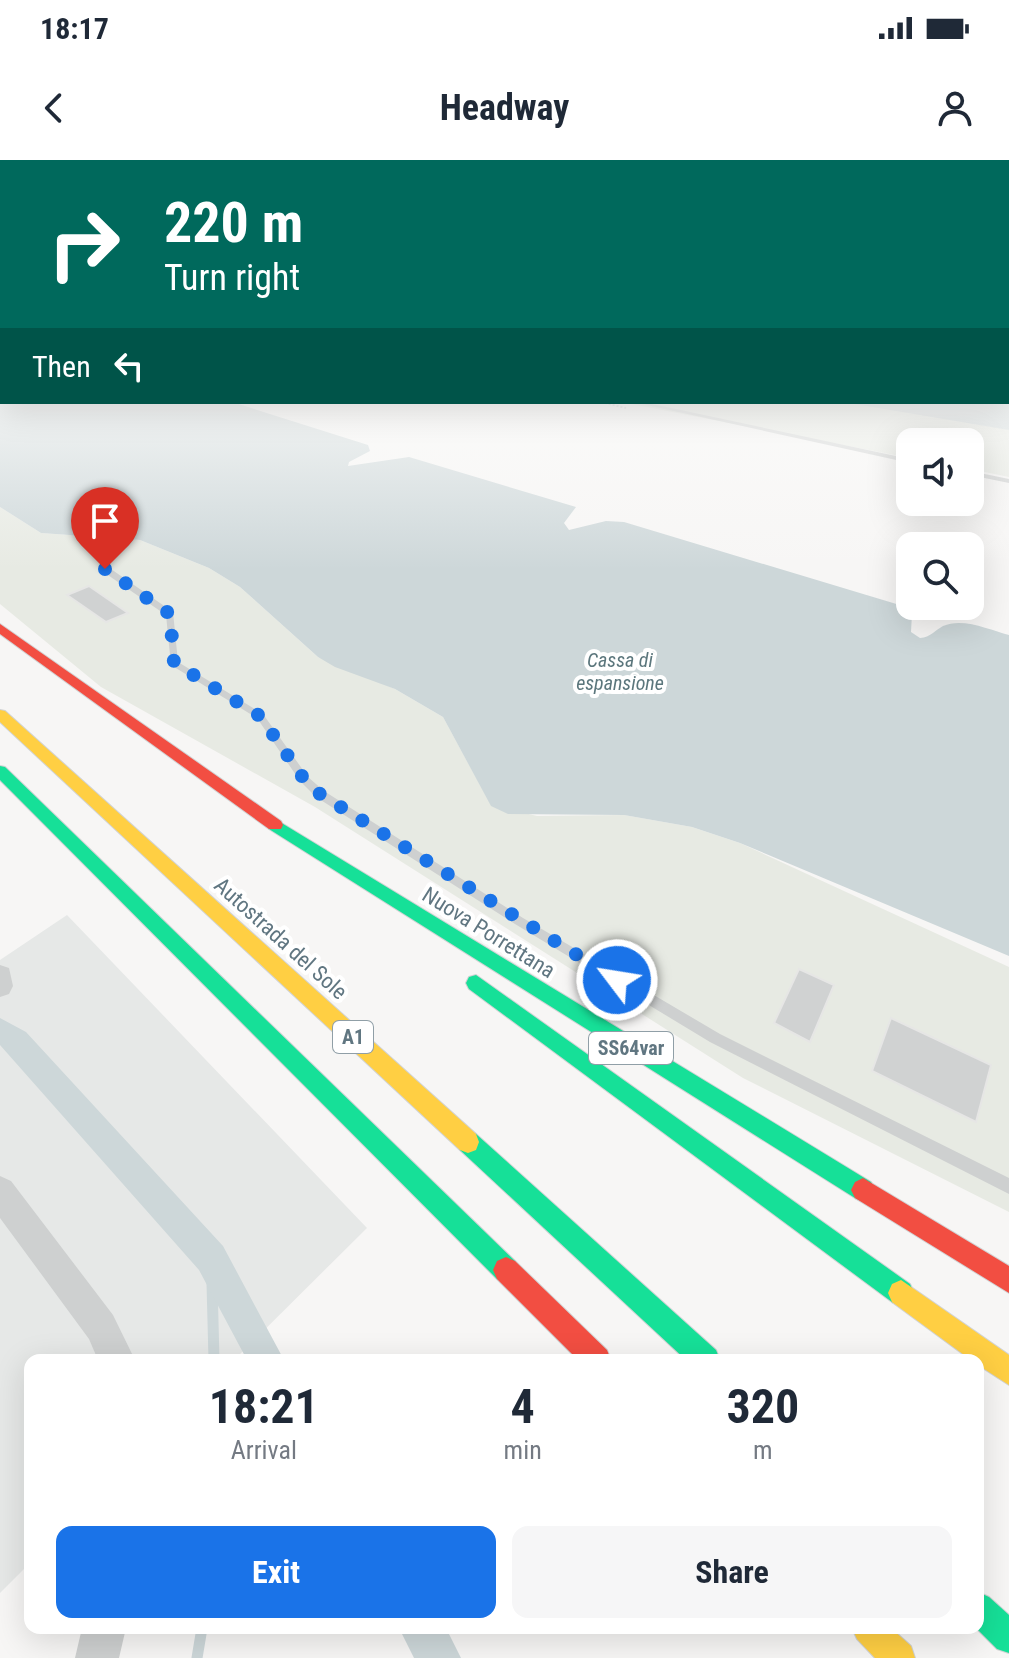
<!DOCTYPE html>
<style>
:root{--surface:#fff;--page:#f6f6f7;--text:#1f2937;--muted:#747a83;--accent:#1a73e8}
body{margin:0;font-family:"Roboto Condensed",sans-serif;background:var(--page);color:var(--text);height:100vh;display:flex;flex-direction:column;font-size:30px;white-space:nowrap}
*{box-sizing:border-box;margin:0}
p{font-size:26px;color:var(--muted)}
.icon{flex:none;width:44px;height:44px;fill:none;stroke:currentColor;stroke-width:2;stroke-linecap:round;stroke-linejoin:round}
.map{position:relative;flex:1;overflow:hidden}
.side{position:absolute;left:24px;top:1194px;width:960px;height:280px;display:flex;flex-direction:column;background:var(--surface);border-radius:16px;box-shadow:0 8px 32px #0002}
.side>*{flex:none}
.banner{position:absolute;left:0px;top:0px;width:1010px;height:244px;box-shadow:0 8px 32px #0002;background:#00695c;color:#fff;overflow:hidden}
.controls{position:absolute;left:896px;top:268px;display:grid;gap:16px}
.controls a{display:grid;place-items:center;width:88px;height:88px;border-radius:16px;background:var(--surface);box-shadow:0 8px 32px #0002;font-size:40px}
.pin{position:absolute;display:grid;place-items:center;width:68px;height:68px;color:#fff;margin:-82px -34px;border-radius:50% 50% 50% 0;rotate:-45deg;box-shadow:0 0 8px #0007}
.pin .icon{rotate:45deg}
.me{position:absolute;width:88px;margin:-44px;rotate:301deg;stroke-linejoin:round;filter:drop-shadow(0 0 6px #0008)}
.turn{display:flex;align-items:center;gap:28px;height:168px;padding:0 32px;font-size:36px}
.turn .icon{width:104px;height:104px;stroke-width:2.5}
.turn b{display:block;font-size:56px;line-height:68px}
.then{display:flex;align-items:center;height:76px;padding:0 32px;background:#0003;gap:16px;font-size:30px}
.eta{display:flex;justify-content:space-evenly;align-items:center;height:136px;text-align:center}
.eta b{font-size:48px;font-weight:700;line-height:56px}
.primary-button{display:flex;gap:16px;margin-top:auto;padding:16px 32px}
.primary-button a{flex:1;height:92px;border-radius:16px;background:var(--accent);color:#fff;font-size:32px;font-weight:700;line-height:92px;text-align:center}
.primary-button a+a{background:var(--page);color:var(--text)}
.status{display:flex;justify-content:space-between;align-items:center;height:56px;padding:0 40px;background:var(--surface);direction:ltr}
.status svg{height:22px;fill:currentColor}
header{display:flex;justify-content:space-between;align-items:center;height:104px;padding:0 32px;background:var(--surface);font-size:36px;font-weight:700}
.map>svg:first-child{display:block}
.built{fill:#e6e8e7}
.green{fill:#e7eae3}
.water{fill:#cdd7d9}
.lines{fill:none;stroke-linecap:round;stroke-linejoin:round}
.stream-far1{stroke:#cdd7d9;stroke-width:9}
.stream{stroke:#cdd7d9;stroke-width:11}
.canal{fill:#cdd7d9;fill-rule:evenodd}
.building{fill:#d0d2d2;stroke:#e6e6e5;stroke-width:2}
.fast-casing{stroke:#d1d3d4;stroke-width:2}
.slow-casing{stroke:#d1d3d4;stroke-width:2}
.jam-casing{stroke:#d1d3d4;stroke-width:2}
.path{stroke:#cccdce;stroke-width:2;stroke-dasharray:2 2;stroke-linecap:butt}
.lane{fill:#ced0d0;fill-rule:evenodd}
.street{fill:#ced0d0;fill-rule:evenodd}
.fast{fill:#16e098;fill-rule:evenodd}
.slow{fill:#ffcf43;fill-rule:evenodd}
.jam{fill:#f24e42;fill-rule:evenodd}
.route{stroke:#1a73e8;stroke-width:14;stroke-dasharray:0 25.2}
.labels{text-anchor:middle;stroke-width:8;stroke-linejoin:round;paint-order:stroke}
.far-water-label{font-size:20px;font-style:italic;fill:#5b767c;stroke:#fff}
.shield{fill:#fff;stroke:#909fa7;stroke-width:2}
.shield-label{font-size:20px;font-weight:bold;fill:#607681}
.street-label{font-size:22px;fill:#607681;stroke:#fff}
</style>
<div class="status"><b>18:17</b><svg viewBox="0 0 49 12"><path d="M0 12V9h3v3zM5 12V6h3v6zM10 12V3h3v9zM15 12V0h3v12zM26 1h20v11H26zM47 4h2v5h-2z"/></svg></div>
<header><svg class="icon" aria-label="back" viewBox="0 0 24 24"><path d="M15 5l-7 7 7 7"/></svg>Headway<svg class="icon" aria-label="person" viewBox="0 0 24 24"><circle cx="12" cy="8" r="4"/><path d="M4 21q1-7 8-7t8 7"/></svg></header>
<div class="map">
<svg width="1009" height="1498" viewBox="0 0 1009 1498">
<rect width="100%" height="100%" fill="#f7f6f5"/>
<!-- built -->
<path class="built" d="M67 755 367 1068 234 1200H30V1403L0 1433V800Z"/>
<!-- green -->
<path class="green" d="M1009 201V317L970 309V282H910V298L621 242H1008Z
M0 347 41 373 140 380 209 408 240 427 318 497 395 529 443 557 491 645 537 656 624 655 692 667 740 683 1009 807V1052L743 918 315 647 101 527 0 444Z"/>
<!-- water -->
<path class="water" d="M0 201 2 242H232L368 285 370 291 349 302 348 306 409 297 576 347 564 363 569 370 606 361 624 362 903 446 912 454 911 472 920 478C931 477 934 471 943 466 963 457 990 470 1009 475V796L740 683 692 667 624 655 508 654 491 646 443 557 395 529 335 507 318 497 240 427 209 408 140 380 41 373 0 347Z
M1009 236V270L843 242H1008Z"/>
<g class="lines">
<!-- stream-far1 -->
<path class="stream-far1" d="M211 1098 212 1125"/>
<!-- stream -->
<path class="stream" d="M212 1123 214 1200
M197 1498 202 1468"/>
<!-- canal -->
<path class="canal" d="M0 858 26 872 223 1086 284 1200H247L199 1110 0 885Z
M399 1468H446L461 1498H414Z"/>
</g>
<!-- building -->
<path class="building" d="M89 426 128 453 106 462 67 435Z
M799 809 834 825 810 882 774 863Z
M891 858 991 905 976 962 872 911Z"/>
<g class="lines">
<!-- fast casing -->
<g class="fast-casing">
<path id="fast" d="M0 606 5 607 515 1101 519 1110 515 1119 506 1123 497 1119 0 620Z
M275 659 871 1022 875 1030 871 1038 863 1042 855 1038 269 669 267 665 269 661Z
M476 815 910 1124 914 1133 910 1142 901 1146 892 1142 469 829 466 823 469 817Z
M468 971 476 974 716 1190 720 1200H686L460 990 457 982 460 974Z
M978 1432 989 1437 1009 1455V1493L997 1489 976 1468Z"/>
</g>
<!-- slow casing -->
<g class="slow-casing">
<path id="slow" d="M0 550 5 551 476 974 479 982 476 990 468 993 460 990 0 562Z
M901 1120 1009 1195V1225L978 1205V1200H971L892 1142 888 1133 892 1124Z
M852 1468H891L911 1486 915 1498H875L857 1479Z"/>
</g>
<!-- jam casing -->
<g class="jam-casing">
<path id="jam" d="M0 464 281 661 283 665 281 669H269L0 474Z
M863 1018 1009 1106V1133L855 1038 851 1030 855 1022Z
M506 1097 515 1101 607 1190 611 1200H578L497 1119 493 1110 497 1101Z"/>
</g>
<!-- path -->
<path class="path" d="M601 242 626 248"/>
<!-- lane -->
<path class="lane" d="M633 242H643L910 299V303Z
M970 311 1009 319V323L970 315Z
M102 407H108L173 452 178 502 263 554 308 617 324 631 523 758 720 874 1009 1018V1034L710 882 515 764 316 637 300 621 257 558 171 505 166 455 102 411Z"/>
<!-- street -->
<path class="street" d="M0 805 9 808 13 826 9 834 0 837Z
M0 1016 11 1021 113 1155 135 1200H98L89 1179 0 1058Z
M82 1468H126L119 1498H75Z"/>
<!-- fast -->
<use href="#fast" class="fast"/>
<!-- slow -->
<use href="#slow" class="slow"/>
<!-- jam -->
<use href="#jam" class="jam"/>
</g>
<!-- sky -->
<linearGradient id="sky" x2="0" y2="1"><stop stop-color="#9dc2e2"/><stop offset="0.49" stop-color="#fbfbfa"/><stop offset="1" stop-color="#fbfbfa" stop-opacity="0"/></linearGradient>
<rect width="1009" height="410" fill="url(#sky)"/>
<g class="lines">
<!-- route -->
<path class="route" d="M105 409 170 454 174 503 260 556 304 619 320 634 617 820"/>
</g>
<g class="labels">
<!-- far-water labels -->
<g class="far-water-label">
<text x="620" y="507">Cassa di<tspan x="620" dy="23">espansione</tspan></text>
</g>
<!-- shield labels -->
<g class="shield">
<rect x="333" y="861" width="40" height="32" rx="6"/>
<rect x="589" y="872" width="84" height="32" rx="6"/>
</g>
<g class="shield-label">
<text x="353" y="884">A1</text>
<text x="631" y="895">SS64var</text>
</g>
<!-- street labels -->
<g class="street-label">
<text transform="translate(489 772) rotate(32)" y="8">Nuova Porrettana</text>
<text transform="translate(281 778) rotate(42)" y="8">Autostrada del Sole</text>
</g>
</g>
</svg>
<div class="controls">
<a><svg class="icon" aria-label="sound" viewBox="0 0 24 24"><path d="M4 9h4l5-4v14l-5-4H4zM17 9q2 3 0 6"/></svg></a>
<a><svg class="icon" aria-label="search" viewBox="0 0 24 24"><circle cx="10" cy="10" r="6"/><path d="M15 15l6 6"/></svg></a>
</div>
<div class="pin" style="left:105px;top:409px;background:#d93025"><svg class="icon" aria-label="arrive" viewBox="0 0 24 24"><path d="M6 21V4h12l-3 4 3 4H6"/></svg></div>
<svg class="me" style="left:617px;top:820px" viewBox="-20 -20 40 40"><circle r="17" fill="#1a73e8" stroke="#fff" stroke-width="3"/><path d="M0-11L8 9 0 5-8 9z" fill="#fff"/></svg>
<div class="banner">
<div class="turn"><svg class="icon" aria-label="right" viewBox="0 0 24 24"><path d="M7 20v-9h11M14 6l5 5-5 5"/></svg><div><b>220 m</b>Turn right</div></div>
<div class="then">Then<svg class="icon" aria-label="left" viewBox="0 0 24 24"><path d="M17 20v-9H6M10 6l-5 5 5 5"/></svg></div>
</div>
<section class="side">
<div class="eta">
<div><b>18:21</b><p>Arrival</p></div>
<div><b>4</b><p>min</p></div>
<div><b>320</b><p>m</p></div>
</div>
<div class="primary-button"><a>Exit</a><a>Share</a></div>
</section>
</div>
